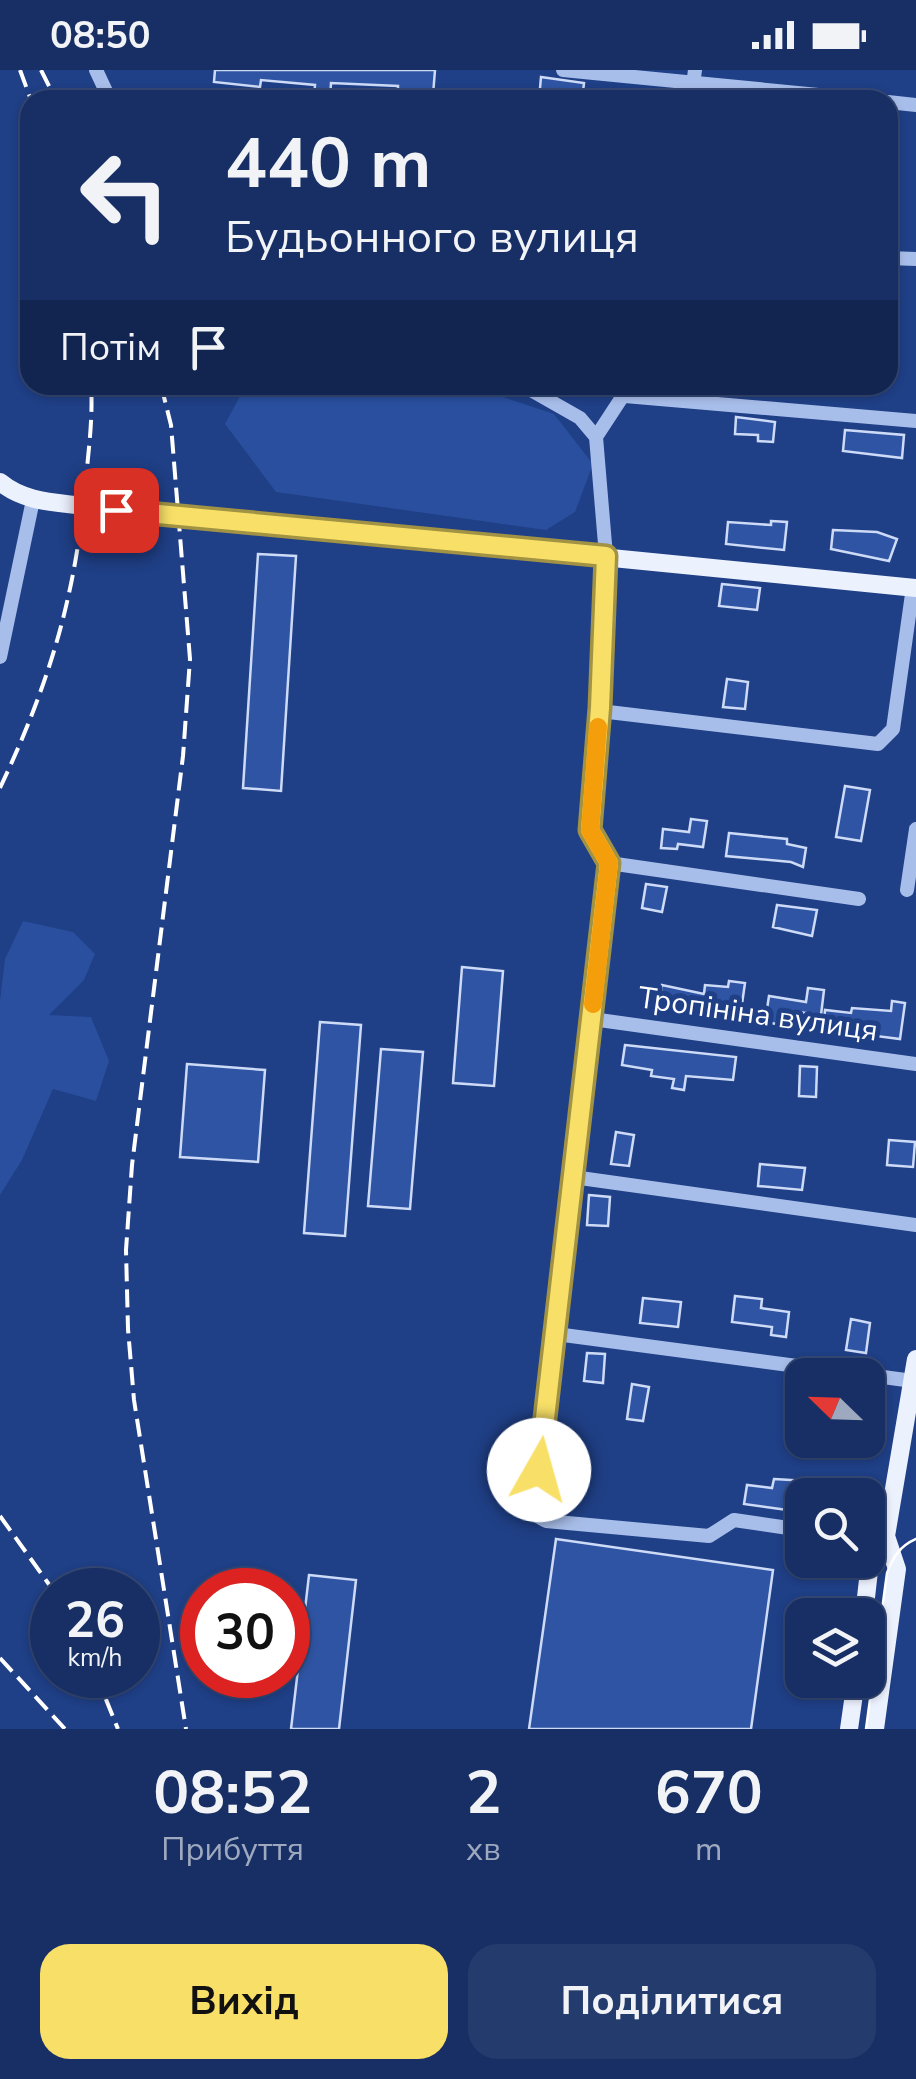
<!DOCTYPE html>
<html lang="uk">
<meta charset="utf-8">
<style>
:root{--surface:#172f64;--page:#243b6d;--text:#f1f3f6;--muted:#9ea9bf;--line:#364a78;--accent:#f8e068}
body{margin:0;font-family:"Nunito Sans",sans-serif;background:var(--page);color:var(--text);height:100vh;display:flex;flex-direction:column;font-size:38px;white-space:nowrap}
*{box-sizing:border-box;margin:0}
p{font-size:32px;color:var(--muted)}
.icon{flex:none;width:55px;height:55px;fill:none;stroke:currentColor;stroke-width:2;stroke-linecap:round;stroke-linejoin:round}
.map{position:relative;height:1659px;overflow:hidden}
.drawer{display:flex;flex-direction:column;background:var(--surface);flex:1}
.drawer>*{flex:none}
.banner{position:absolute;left:20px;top:20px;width:878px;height:305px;border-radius:30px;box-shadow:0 2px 8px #0004,0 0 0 2px var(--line);background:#172f64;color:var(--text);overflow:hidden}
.needle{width:65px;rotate:293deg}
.fabs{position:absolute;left:785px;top:1288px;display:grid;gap:20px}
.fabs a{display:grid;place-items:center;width:100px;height:100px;border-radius:20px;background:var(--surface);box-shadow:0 2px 8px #0004,0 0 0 2px var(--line);font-size:50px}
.speed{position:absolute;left:30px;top:1498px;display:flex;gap:20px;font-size:50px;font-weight:700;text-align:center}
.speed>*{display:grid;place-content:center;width:130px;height:130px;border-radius:50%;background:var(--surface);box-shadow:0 2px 8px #0004,0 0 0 2px var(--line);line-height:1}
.speed small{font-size:25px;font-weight:400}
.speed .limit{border:15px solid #d22;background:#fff;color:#111}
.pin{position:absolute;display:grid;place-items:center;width:85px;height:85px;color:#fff;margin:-42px;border-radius:20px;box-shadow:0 5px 15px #0006}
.me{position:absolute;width:110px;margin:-55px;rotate:7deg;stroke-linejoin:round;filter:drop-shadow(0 0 8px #0008)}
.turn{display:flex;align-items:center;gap:35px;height:210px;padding:0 40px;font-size:45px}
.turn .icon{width:130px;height:130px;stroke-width:2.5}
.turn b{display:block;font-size:70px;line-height:85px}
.then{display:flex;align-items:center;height:95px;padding:0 40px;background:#0003;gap:20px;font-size:38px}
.eta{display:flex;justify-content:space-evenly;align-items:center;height:170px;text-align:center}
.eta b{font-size:60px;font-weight:700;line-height:70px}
.primary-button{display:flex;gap:20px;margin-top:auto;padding:20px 40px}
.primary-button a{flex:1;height:115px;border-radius:30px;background:var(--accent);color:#111;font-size:40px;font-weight:700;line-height:115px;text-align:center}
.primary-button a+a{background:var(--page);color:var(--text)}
.status{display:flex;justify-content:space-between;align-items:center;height:70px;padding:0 50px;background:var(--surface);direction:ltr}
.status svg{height:28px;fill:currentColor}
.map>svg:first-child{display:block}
.green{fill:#294f9e}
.building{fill:#2f54a3;stroke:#cddbf7;stroke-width:2.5}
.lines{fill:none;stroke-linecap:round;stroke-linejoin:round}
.minor{stroke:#a8beea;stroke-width:14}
.major{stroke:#ecf1fe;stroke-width:18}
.tram{stroke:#fff;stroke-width:2.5}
.rail{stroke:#fff;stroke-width:4;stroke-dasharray:18 8;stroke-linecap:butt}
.route-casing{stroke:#a19244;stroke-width:25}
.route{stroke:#f8e068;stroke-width:18}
.slow{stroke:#f59e0b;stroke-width:18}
.labels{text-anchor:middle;stroke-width:10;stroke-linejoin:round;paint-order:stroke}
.street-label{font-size:30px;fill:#fff;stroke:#1f3f86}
</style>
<div class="status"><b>08:50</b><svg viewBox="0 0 49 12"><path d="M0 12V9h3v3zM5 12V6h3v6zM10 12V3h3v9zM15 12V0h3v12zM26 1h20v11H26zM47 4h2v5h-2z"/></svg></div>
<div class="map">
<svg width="916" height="1659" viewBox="0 0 916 1659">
<rect width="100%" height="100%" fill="#1f3f86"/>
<!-- green -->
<path class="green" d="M246 315H467L554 344 593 394 575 442 546 460 276 422 225 354Z
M23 851 73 862 95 884 84 910 49 945 91 947 109 991 96 1031 53 1019 22 1090 0 1125V931L5 889Z"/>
<!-- building -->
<path class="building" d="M215 0H435L433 25 398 26V16L331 13 330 29 314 28 315 15 261 10 260 17 214 12Z
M541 7 584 13 582 30H539Z
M736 347 775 352 773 372 758 371V365L735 364Z
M845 360 904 365 902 388 843 381Z
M771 451 787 452 784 480 726 474 728 452 771 455Z
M833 460 877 462 897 469 889 491 831 479Z
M258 484 296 486 281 721 243 718Z
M722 514 760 518 757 540 719 536Z
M727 609 748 612 745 639 723 637Z
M845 716 870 720 861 771 836 767Z
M691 749 707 751 703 777 678 774 677 779 661 778 663 759 689 762Z
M729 763 787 769V774L806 778 803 797 791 792 726 786Z
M646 814 667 817 662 842 642 838Z
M777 835 817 840 812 866 773 857Z
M462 897 503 901 494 1016 453 1013Z
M729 911 745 913 740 948 660 938 662 915 704 924 705 915 728 917Z
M808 918 824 920 821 945 791 941 788 956 765 952 769 926 806 932Z
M892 931 905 933 900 969 869 965 868 968 850 967V963L823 961 825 940 851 943 852 938 891 941Z
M320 952 361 955 345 1166 304 1163Z
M625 975 736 987 733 1010 686 1006 684 1020 672 1018 674 1009 651 1006 652 1000 622 995Z
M381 979 423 982 410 1139 368 1136Z
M187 994 265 1000 258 1092 180 1087Z
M800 996 817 997 816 1027 799 1026Z
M616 1062 634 1065 629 1096 611 1094Z
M889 1070 915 1072 913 1097 887 1095Z
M760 1094 805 1098 802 1120 758 1116Z
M589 1125 610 1127 608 1156 587 1155Z
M735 1226 762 1229 761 1238 789 1242 786 1267 771 1265 772 1257 732 1252Z
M643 1228 681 1232 678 1257 640 1253Z
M851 1249 870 1253 866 1283 846 1280Z
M587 1283 605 1284 603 1313 584 1311Z
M632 1314 649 1317 643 1351 627 1349Z
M774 1409 807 1411 802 1442 744 1434 747 1415 772 1418Z
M556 1469 773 1500 751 1659H529Z
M309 1505 356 1510 339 1659H291Z"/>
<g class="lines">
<!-- minor -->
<path class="minor" d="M96 0 110 30
M563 0 870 30
M691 30 695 0
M888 32 916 35
M888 188 916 189
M522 315 580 348 596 367
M630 315 596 367 606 486 600 638 590 760 609 793 534 1434 537 1446 546 1451 709 1466 734 1450 802 1460
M625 326 916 351
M0 587 33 430
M600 641 878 674 893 659 913 517
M609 793 859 829
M907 820 916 759
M592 949 916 994
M573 1107 916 1155
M556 1264 865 1305
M868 1305 913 1311"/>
<!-- major -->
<path class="major" d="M0 412C24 432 53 432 84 436L916 518
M864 1545 870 1492 886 1466 916 1289
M849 1659 856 1610
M875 1659 897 1499 886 1466"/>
<!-- tram -->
<path class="tram" d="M866 1659 887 1503C893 1487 900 1476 916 1469"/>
<!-- rail -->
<path class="rail" d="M20 0 31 30
M41 0 56 30
M161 315 171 355 190 589 183 686 132 1095 126 1180 128 1259 134 1330 186 1659
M0 718C50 612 76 525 86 408 89 377 93 346 91 315
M0 1446 53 1520
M0 1588 65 1659
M96 1605 118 1659"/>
</g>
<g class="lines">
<!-- route casing -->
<g class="route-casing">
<path id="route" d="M116 440 606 486 600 638 590 760 609 793 539 1400"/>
</g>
<!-- route -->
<use href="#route" class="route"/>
<!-- slow -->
<path class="slow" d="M593 934 609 793 590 760 598 657"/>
</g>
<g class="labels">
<!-- street labels -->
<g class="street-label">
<text transform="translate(758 944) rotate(8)" y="10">Тропініна вулиця</text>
</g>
</g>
</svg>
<div class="fabs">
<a><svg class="needle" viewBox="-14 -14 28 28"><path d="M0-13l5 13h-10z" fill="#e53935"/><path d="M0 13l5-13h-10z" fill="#9ea9bf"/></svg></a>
<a><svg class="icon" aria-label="search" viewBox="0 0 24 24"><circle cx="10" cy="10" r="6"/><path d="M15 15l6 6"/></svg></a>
<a><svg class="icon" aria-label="layers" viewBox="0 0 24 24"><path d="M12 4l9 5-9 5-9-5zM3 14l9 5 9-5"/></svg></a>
</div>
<div class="speed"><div>26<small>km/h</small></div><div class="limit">30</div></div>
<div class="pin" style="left:116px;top:440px;background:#d93025"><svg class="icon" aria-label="arrive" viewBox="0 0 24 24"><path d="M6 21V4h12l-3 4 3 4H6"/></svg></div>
<svg class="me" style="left:539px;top:1400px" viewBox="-20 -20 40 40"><circle r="19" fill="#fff"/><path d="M0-13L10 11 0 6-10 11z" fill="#f8e068"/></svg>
<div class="banner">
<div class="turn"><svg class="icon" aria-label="left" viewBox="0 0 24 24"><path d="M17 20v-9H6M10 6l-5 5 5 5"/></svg><div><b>440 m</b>Будьонного вулиця</div></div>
<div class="then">Потім<svg class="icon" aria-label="arrive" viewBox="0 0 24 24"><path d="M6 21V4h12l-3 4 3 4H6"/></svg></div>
</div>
</div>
<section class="drawer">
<div class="eta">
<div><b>08:52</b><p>Прибуття</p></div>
<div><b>2</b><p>хв</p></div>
<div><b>670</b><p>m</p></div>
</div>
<div class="primary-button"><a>Вихід</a><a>Поділитися</a></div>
</section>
